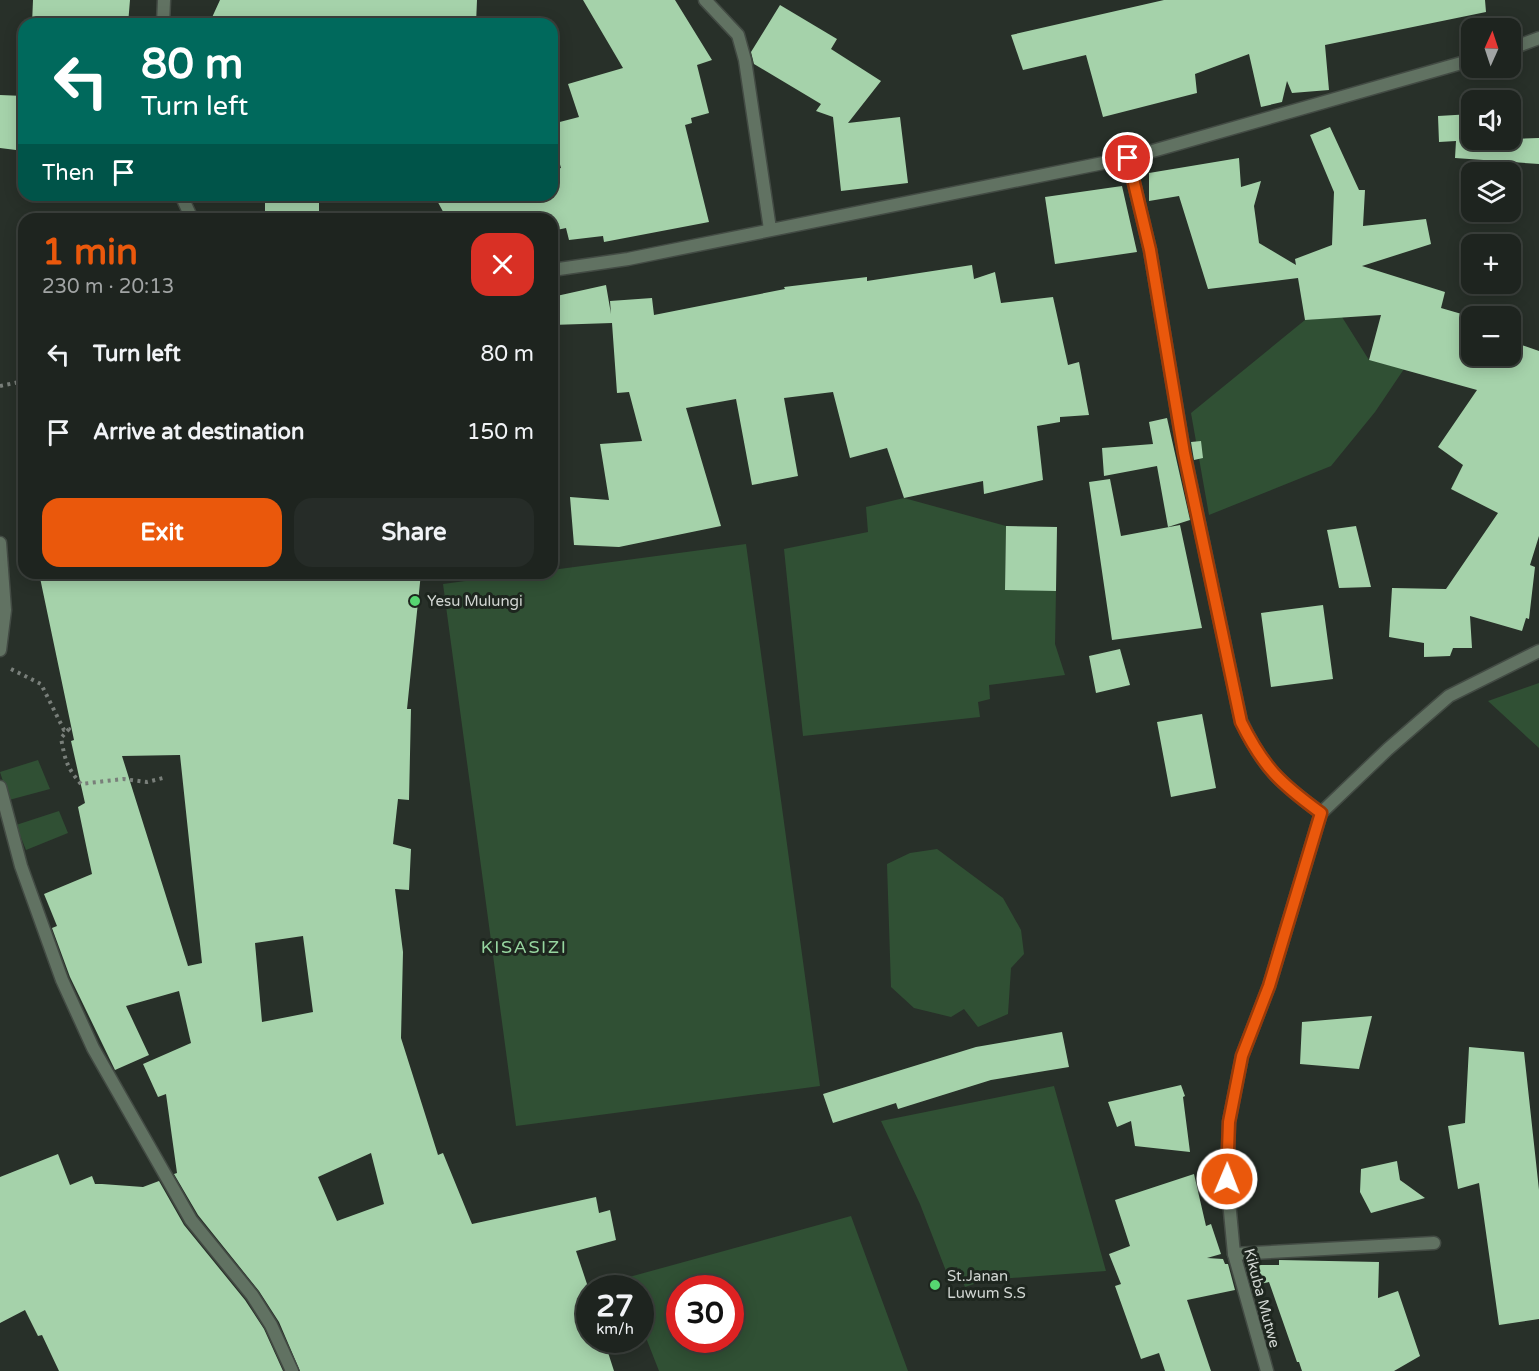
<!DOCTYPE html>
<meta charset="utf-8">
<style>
:root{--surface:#1e241f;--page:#262c28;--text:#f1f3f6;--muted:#a1a4a4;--line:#3c413d;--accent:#ea580c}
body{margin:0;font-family:"Varela Round",sans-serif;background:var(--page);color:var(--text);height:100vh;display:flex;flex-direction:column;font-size:22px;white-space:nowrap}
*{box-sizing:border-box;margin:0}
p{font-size:20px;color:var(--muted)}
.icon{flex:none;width:33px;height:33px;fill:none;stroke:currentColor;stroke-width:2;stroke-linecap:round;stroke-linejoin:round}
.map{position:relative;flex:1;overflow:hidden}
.side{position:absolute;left:18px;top:213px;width:540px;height:366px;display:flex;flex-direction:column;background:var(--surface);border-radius:18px;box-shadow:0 3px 15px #0003,0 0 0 2px var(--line)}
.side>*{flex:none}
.hud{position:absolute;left:18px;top:18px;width:540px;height:183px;border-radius:18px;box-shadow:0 3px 15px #0003,0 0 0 2px var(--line);background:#00695c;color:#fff;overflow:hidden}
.needle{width:39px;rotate:3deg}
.buttons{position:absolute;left:1461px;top:18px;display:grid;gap:12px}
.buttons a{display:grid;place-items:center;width:60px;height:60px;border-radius:12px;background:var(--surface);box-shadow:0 3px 15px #0003,0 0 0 2px var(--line);font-size:30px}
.speed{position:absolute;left:576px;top:1275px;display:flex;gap:12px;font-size:30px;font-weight:700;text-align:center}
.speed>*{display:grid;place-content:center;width:78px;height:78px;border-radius:50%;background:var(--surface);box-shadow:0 3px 15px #0003,0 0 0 2px var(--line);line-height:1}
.speed small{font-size:15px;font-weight:400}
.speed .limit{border:9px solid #d22;background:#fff;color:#111}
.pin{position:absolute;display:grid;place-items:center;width:51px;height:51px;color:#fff;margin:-26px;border:3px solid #fff;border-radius:50%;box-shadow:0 2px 6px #0007}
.me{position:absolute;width:66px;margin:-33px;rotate:1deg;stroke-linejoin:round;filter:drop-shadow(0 0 4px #0008)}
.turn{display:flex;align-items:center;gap:21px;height:126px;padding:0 24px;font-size:27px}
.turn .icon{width:78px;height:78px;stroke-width:2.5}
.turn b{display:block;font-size:42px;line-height:51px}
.then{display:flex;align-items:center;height:57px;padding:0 24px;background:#0003;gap:12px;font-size:22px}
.round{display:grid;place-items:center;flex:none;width:63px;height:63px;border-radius:18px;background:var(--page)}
.overview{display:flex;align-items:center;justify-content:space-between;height:102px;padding:0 24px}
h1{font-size:36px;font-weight:700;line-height:45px;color:var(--accent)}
.button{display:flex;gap:12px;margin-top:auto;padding:12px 24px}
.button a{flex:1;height:69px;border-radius:18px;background:var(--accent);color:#fff;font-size:24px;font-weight:700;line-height:69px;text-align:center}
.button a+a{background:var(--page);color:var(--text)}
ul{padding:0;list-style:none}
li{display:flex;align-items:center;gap:18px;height:78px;padding:0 24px}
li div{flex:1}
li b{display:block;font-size:22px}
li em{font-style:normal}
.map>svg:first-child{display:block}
.green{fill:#305034;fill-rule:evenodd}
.building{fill:#a5d2aa;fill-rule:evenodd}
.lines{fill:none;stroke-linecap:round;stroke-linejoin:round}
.service-casing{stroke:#434b44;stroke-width:15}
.minor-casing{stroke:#434b44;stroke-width:15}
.path{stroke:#797f7a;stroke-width:4;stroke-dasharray:3 4.5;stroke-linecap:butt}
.service{stroke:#617262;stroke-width:12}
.minor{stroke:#617262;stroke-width:12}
.route-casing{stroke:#983908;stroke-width:15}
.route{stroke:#ea580c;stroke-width:10}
.poi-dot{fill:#56d671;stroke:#1e261f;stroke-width:2}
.labels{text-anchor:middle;stroke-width:6;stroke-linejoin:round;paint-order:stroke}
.poi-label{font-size:15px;fill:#d1d6d2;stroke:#1e261f;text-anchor:start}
.street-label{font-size:15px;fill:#d1d6d2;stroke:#1e261f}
.quarter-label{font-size:18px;letter-spacing:1.5px;fill:#96d59f;stroke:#1e261f}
</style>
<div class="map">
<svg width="1539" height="1371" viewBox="0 0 1539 1371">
<rect width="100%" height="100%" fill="#283029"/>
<!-- green -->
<path class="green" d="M1342 317 1369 360 1404 369 1375 412 1331 466 1209 515 1191 413 1305 320Z
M904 498 1006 526 1005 589 1056 591 1055 644 1065 675 989 685 990 699 978 702 980 717 803 736 784 549 868 532 866 507Z
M746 544 820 1086 516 1126 443 584 526 573H552V570Z
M1539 683V748L1488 701Z
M38 760 50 789 9 800 0 772Z
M59 811 68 833 26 850 16 825Z
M937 849 1003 898 1021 930 1024 954 1011 968 1008 1014 978 1027 964 1009 951 1017 914 1008 891 987 887 864 910 853Z
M1054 1086 1106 1271 986 1280 965 1287 957 1267 946 1271 920 1204 881 1121Z
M851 1216 908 1371H659L641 1325 640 1288H626L622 1279ZM730 1288V1340H680V1288Z"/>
<!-- building -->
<path class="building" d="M33 0H130L128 24H32Z
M220 0H477L476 24H209Z
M583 0H675L712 60 697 65 709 113 691 118 692 123 685 125 709 222 604 242 603 236 569 240 566 228 552 231V219H447L434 195H552V170L561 168 552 136V124L579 117 568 84 623 68Z
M1164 0H1485L1486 12 1325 45 1329 90 1292 93 1287 81 1282 102 1261 107 1249 54 1195 74 1197 93 1103 117 1086 55 1023 70 1011 35Z
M780 5 837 39 831 49 881 81 848 123 900 117 908 183 841 191 833 117 816 111 821 104 754 64 751 52Z
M0 95 24 96V151L0 148Z
M1472 114V140L1539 138V164L1455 158 1456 141 1439 142 1438 116Z
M1330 127 1359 190H1365L1363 226 1426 219 1431 244 1362 266 1445 292 1441 308 1472 317V356H1510V341L1539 351V536L1530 565 1535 567 1529 619 1526 618 1522 631 1470 616 1472 648H1453L1450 656 1424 657V643L1389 637 1392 588 1446 589 1498 513 1451 489 1463 465 1438 447 1477 390 1369 360 1381 315 1305 320 1298 278 1208 289 1179 196 1149 201V173L1239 158 1241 187 1261 181 1254 206 1259 243 1296 265 1295 259 1332 245 1334 192 1310 135Z
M1122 186 1137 252 1055 264 1045 197Z
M265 195H319V219H265Z
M972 265 974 279 995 272 1001 303 1053 297 1068 365 1079 362 1089 415 1060 417V422L1037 426 1043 480 984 494 983 481 904 498 887 448 850 458 833 392 784 398 798 476 752 485 736 399 686 408 721 526 619 547 574 545 570 497 609 500 600 444 642 441 629 392 617 393 612 323 552 325V297L606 285 611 314 610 301 652 298 654 315 785 289 784 287 867 277V281Z
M1167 418 1190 520 1168 527 1157 466 1104 476 1102 448 1153 444 1149 422Z
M1201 441 1203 458 1194 460 1191 442Z
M1110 479 1121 536 1180 525 1202 628 1112 640 1089 482Z
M1006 526 1057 527 1056 591 1005 590Z
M1356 526 1371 587 1339 588 1327 530Z
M39 573H421L407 709H411L409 800 398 799 393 844 411 849 409 890 395 889 403 952 401 1038 438 1155 443 1153 472 1224 596 1197 599 1213 610 1210 616 1240 576 1251 590 1293V1340H604L614 1371H300L279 1322 259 1291 198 1215 174 1174 177 1173 166 1094 158 1097 143 1064 191 1043 179 991 126 1006 149 1055 115 1070 70 977 52 928 57 926 44 894 92 874 78 807 85 803 71 741 74 740ZM180 755 202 963 188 966 122 756ZM303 936 313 1012 262 1022 255 943ZM371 1153 384 1204 337 1221 318 1177Z
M1323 605 1333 679 1271 687 1261 613Z
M1120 649 1130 685 1096 693 1089 656Z
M1202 714 1216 788 1171 797 1157 722Z
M1372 1016 1359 1069 1300 1064 1302 1022Z
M1062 1032 1069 1067 991 1080 898 1109 896 1103 833 1123 823 1094 976 1047Z
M1469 1047 1524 1052 1539 1190V1319L1499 1325 1479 1183 1458 1189 1448 1126 1465 1123Z
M1181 1085 1185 1096 1183 1097 1190 1152 1135 1146 1131 1121 1117 1127 1108 1102Z
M58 1154 70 1185 92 1176 95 1184H102L143 1187 159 1181 184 1225 245 1300 264 1329 283 1371H59L42 1335 38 1336 25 1310 0 1323V1177Z
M1397 1161 1400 1180 1425 1198 1371 1213 1360 1192 1361 1169Z
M1194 1174 1206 1226 1211 1224 1221 1254 1207 1258 1223 1259 1225 1264H1228L1235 1290 1187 1300 1211 1371H1165L1159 1353 1141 1359 1115 1286 1121 1284 1109 1254 1130 1246 1115 1200Z
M1279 1260 1379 1262 1378 1298 1398 1291 1420 1356 1394 1371H1302L1299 1362H1297L1269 1282 1252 1286 1246 1265H1279Z"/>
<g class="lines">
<!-- service casing -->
<g class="service-casing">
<path id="service" d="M1234 1254 1434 1243"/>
</g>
<!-- minor casing -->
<g class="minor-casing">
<path id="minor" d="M705 0 738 35 745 60 770 229
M163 24 164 0
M1510 49 1539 38
M1128 158 1150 250 1184 452 1241 721C1263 768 1280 783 1321 813
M181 195 192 219
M552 270 628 259 1128 158 1472 60
M0 543 5 610 0 650
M0 787 21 866 62 980 93 1048 191 1220 252 1295 271 1325 292 1371
M1267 1371 1234 1254 1227 1180 1229 1122 1242 1056 1269 986 1321 813 1388 749 1449 696 1539 651"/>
</g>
<!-- path -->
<path class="path" d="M0 386 24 381
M11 669 41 684 64 730 69 729 61 738C65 760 67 768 81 784L123 779 147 782 163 778"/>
<!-- service -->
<use href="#service" class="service"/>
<!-- minor -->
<use href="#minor" class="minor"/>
</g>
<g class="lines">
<!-- route casing -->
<g class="route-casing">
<path id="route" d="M1128 158 1150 250 1184 453 1241 722C1264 768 1280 783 1321 813L1269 986 1242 1056 1229 1122 1227 1179"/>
</g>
<!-- route -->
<use href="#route" class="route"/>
</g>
<!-- markers -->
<g class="poi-dot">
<circle cx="415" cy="601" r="6"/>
<circle cx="935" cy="1285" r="6"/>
</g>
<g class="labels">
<!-- poi labels -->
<g class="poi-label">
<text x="427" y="606">Yesu Mulungi</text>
<text x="947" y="1281">St.Janan<tspan x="947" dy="17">Luwum S.S</tspan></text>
</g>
<!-- street labels -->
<g class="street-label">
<text transform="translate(1262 1298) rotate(75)" y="5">Kikuba Mutwe</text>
</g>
<!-- quarter labels -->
<g class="quarter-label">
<text x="524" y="953">KISASIZI</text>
</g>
</g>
</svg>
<div class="buttons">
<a><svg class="needle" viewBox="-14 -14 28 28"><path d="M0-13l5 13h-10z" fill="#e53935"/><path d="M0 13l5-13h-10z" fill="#a1a4a4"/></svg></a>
<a><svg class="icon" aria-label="sound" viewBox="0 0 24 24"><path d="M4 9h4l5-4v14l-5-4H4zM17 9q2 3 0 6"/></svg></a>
<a><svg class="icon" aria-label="layers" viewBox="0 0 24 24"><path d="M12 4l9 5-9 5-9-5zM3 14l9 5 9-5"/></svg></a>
<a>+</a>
<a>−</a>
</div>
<div class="speed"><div>27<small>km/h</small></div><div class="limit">30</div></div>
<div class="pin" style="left:1128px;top:158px;background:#d93025"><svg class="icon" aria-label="arrive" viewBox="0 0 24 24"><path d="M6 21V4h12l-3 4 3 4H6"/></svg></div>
<svg class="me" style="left:1227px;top:1179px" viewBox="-20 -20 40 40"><circle r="17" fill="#ea580c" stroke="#fff" stroke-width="3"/><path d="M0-11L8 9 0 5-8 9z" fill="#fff"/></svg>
<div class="hud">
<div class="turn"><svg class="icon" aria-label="left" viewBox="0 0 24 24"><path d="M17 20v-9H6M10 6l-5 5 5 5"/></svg><div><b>80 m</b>Turn left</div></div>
<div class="then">Then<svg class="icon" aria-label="arrive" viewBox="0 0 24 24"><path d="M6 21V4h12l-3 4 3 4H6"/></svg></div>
</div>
<section class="side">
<div class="overview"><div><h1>1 min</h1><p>230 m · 20:13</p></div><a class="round" style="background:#d93025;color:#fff"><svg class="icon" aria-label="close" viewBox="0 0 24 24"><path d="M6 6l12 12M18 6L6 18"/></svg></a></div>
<ul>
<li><svg class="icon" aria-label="left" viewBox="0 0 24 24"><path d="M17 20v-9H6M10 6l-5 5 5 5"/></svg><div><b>Turn left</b></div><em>80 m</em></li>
<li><svg class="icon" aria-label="arrive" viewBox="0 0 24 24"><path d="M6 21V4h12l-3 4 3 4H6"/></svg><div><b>Arrive at destination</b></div><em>150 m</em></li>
</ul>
<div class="button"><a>Exit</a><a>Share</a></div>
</section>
</div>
